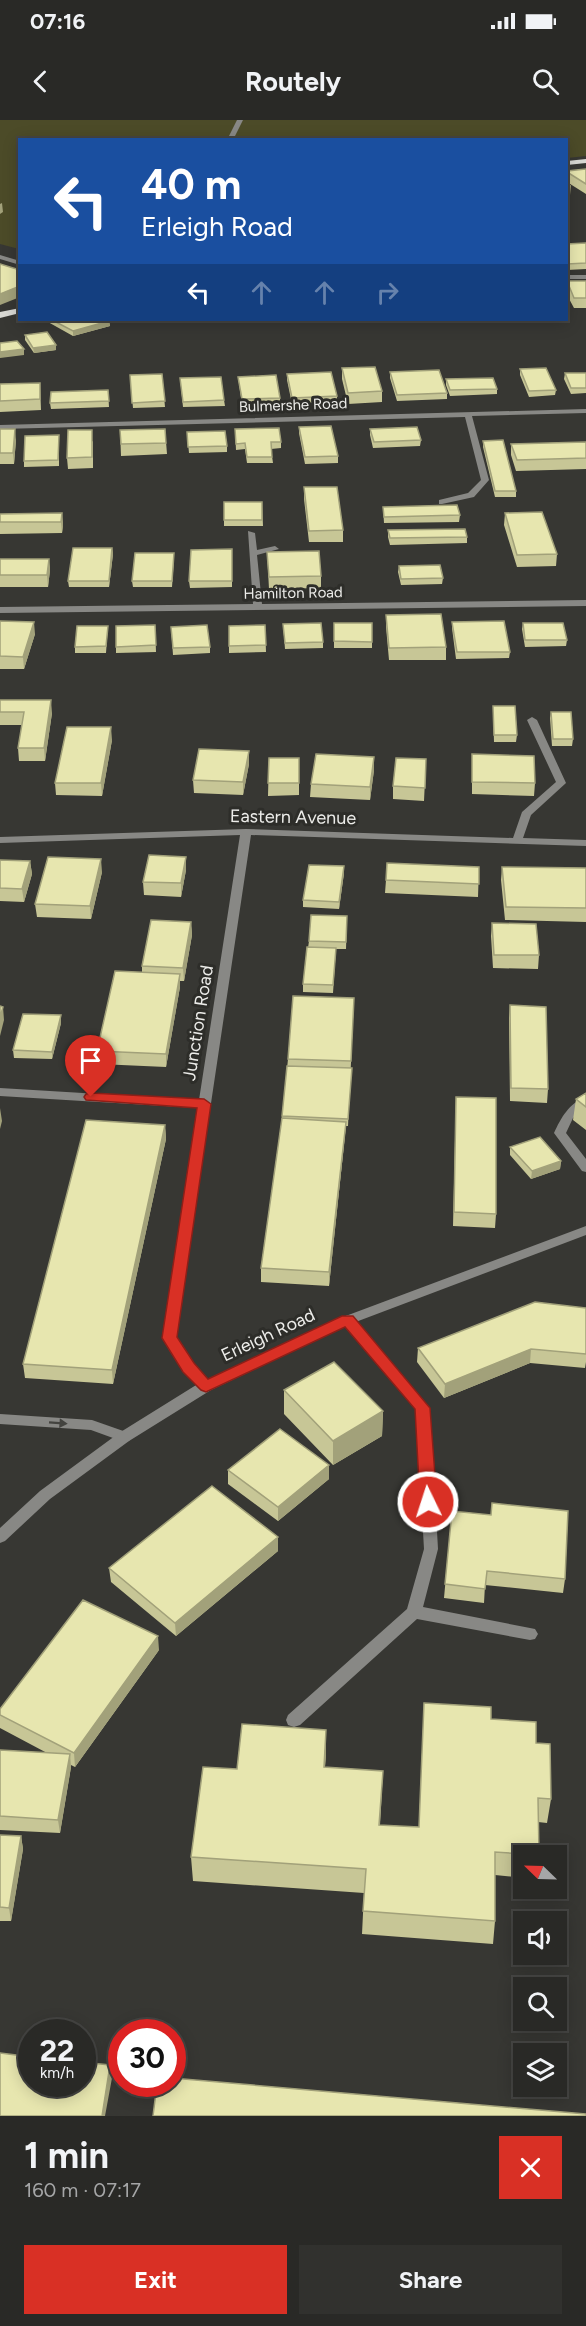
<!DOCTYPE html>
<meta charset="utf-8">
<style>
:root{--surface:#292926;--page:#31312e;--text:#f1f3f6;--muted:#a5a6a7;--line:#454543;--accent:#d93025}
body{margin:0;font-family:Figtree,sans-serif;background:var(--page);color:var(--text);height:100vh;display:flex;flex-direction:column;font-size:22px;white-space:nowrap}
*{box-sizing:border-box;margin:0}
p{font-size:20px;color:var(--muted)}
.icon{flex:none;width:33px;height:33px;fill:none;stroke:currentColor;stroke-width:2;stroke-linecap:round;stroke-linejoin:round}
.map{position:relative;height:1996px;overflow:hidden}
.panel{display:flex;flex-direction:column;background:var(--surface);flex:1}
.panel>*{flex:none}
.guide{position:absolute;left:18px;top:18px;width:550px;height:183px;border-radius:0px;box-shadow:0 3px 15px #0003,0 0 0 2px var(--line);background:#1a4fa0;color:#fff;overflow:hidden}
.needle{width:39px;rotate:293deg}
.buttons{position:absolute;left:513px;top:1725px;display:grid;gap:12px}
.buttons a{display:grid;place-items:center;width:54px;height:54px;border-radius:0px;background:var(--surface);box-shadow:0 3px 15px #0003,0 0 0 2px var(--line);font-size:30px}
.speed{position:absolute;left:18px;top:1899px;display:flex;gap:12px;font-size:30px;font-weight:700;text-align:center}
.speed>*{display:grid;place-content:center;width:78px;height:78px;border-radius:50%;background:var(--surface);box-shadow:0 3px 15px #0003,0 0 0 2px var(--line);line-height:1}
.speed small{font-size:15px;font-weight:400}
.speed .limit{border:9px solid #d22;background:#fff;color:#111}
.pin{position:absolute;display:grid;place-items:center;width:51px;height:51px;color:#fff;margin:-62px -26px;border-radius:50% 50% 50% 0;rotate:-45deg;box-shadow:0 0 6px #0007}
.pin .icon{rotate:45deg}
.me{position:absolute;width:66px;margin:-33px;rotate:356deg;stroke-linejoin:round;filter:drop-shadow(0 0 4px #0008)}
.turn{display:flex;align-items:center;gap:21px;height:126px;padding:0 24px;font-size:27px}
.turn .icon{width:78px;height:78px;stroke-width:2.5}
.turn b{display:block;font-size:42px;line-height:51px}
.lanes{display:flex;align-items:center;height:57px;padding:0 24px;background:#0003;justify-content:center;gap:30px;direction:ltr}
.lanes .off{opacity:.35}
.round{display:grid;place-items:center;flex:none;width:63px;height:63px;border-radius:0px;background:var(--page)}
.overview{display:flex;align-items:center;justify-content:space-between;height:102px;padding:0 24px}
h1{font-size:36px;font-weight:700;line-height:45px}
.primary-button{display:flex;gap:12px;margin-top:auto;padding:12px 24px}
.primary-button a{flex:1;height:69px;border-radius:0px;background:var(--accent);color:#fff;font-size:24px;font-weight:700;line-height:69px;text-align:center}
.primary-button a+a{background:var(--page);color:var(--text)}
.status{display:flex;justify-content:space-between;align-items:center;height:42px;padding:0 30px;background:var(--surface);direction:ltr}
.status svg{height:16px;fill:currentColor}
header{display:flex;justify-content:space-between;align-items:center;height:78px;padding:0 24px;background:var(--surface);font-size:27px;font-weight:700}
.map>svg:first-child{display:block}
.green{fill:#4c4b28}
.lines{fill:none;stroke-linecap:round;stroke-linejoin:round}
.pedestrian{fill:#888885;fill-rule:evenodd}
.minor{fill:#888885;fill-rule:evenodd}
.tertiary{fill:#888885;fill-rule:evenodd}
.primary{fill:#d8d8d3;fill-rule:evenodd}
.wall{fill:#c7c696}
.shaded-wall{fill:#a2a17a}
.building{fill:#e7e6af;stroke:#a2a17a;stroke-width:1.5}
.oneway{fill:#444440}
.route{fill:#d93025;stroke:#8d1f18;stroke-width:1.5}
.labels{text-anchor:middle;stroke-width:6;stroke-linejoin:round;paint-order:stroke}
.far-street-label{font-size:15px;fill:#ecece9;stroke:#2d2d29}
.street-label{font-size:18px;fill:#ecece9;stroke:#2d2d29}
</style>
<div class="status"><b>07:16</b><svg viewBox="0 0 49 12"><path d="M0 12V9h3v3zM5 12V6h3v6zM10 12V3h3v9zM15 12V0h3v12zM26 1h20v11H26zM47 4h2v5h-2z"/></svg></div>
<header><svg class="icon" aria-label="back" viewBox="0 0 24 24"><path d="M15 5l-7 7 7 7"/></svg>Routely<svg class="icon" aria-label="search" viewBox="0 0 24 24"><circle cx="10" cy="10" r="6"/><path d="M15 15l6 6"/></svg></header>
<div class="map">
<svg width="586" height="1996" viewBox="0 0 586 1996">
<rect width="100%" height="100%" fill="#373733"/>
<!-- green -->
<path class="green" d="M0 0H586V36L567 38V20H20L19 129 0 124Z"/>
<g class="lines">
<!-- pedestrian -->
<path class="pedestrian" d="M237 0H243L233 20H227Z"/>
<!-- minor -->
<path class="minor" d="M0 135 20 141V145L0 139Z
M567 155H586V159H567Z
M586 289V293L472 296 489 360 474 377 442 384H439V380L468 373 481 360 465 297 0 309V305Z
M248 411 255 413 257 430 275 426 279 429 257 435 262 484 586 480V486L0 493V487L253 484Z
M532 597 537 600 566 663 531 695 523 718 586 720V726L251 715 176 1218 193 1244 213 1266 211 1270C194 1275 170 1231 162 1218L198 988 0 976V968L199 980 240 715 0 723V717L246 709 513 718 522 692 556 662 527 600Z
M586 977V987L573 998 566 1013 586 1039V1052L582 1051 554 1013C561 998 569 983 586 977Z
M348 1195 353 1197 430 1288 438 1429 423 1487 530 1508 535 1509 538 1514 535 1519 530 1520 417 1499 300 1605 294 1607 288 1605 286 1600 288 1595 407 1489 424 1429 416 1289 343 1203 341 1200 343 1197Z
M0 1294 92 1300 129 1313 131 1317 129 1321 124 1322 91 1310 0 1304Z"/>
<!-- tertiary -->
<path class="tertiary" d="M586 1106V1115L353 1203 211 1270 129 1321 50 1379 5 1421 0 1423V1408L40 1371 119 1313 201 1262 343 1197Z"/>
<!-- primary -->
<path class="primary" d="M586 39V43L567 45V41Z
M20 188V193L0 198V192Z"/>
</g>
<!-- wall -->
<path class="wall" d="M586 49V74L567 62V51Z
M586 123V149L567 150V124Z
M567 161H586V188H574L567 175Z
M47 200H107L109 201 110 206 73 216 48 202Z
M125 200H164V201L125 202Z
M25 215 56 230 34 233 25 220Z
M342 248 382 271V282L348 284 342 259Z
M520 249 556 270 555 275 529 277 520 255Z
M390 252 447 273V279L397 281 390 258Z
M565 253H586V273L571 274 564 259Z
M162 254 165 287 133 288 130 255Z
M287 254 337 276V282L292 284 287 260Z
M238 257 280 278V284L242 285Z
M180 258 224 280 225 286 183 287Z
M446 259 497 269V274L450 276 446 265Z
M40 263 41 290 0 292V264Z
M108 270 109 287 51 289 50 283Z
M299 307 338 336V343L305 344 299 313Z
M0 309 16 320 14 344H0Z
M165 309 167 334 121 336 120 310Z
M235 309 281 322V328L271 329 273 343H247L245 329 236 330Z
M370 309 421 320 420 326 373 328 370 315Z
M187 312 227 326V332L189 333Z
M59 321V346L24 347V341Z
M93 321V348L68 349 67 338Z
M483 321 516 371V377H495L483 327Z
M586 322V349L516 351 511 335V324Z
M304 367 343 410V422H309L304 379Z
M224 382H262L263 406H224Z
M383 387 460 395 459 402 384 403Z
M62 393 63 405 62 413 0 414V394Z
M505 393 557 434 556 446 517 447 504 405Z
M388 410 467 417V423L390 425 388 417Z
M112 428 113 434 109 467H69L68 461Z
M232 429V467L190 468 189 461Z
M267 432 321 456V468L269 469Z
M0 439H49L50 450 48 467H0Z
M174 439 172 467H133L132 461Z
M399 446 443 458 442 464 401 465 398 452Z
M386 495 446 527V540H389L386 507Z
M0 501 35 514 24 549H0Z
M452 502 510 532 509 538 456 539 452 508Z
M334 503H372V528H334Z
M523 503 567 520 566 526 525 527 522 509Z
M283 504 323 522V528L285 529Z
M155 505 156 532 116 533V506Z
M265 505 266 532 229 533V506Z
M108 506 106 533H75V527Z
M171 507 210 527V533L173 535Z
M0 580 52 593 45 641H19L18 628 22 605H0Z
M493 586 517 615 516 622H494Z
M551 592 573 619 572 626H552L550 598Z
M112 620 102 676 56 675 55 663Z
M249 631V644L243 675 194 673 193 660Z
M472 634 535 663 534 676 472 674Z
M269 638H299V675L268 676Z
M426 639 424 681 393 679V666Z
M374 650 370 680 310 677 311 664Z
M186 737V750L181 777 144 775 143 762Z
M0 740 30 741 32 754 24 782 0 781Z
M479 747 478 777 385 773 386 760Z
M502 747 586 748V802L505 800 501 760Z
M102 752 91 799 37 797 35 784Z
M344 753 339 789 303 787V780Z
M347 796 346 829H336L333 873 303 872V864L309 821Z
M191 802 192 815 184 861H180V867L166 947 99 944 97 931 142 852V846Z
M492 803 539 835 538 849 493 848 491 816Z
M354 878 348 1006H346L345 1015 329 1166 261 1162V1148L282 998 288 939Z
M510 885 548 969 547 983 510 981 509 898Z
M61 903 52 939 14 938 13 930Z
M586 973V1010L573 1000 576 979Z
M456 977 496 1094 495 1108 453 1106Z
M165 1005 166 1019 113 1264 25 1258 23 1244Z
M510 1027 561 1041 560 1049 531 1059 510 1035Z
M586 1188V1242L585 1248 530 1243 444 1278 417 1242 418 1228Z
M284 1270 383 1291 382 1316 333 1345 284 1294Z
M228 1350 329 1359 278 1401 228 1364Z
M452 1391 565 1459 563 1473 485 1465 484 1483 444 1478Z
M278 1417V1431L176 1516 111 1462 109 1448Z
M159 1530 75 1647 71 1645V1647L60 1713 0 1710V1630L47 1633 0 1608V1589Z
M424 1583 491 1599 536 1623 551 1679 547 1703 538 1702 539 1736H524V1758L495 1755V1801L493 1824 362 1814 364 1773 193 1761 191 1737 237 1649 326 1634 325 1647 383 1651 380 1705 419 1707Z
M0 1715 21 1716 23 1729 11 1801H0Z"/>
<!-- shaded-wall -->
<path class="shaded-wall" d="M571 65 570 75H567V66Z
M2 83 3 92 0 94V84Z
M20 166V177L0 185V174Z
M109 201 110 206 73 216V211Z
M56 225V230L34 233 33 228Z
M24 229V235L0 238V232Z
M15 309 16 320 14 344 13 333Z
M62 393 63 405 62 413 61 402Z
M112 428 113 434 109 467V461Z
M49 439 50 450 48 467 47 455Z
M34 502 35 514 24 549 23 537Z
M51 580 52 593 45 641 44 628Z
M111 607 112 620 102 676 101 663Z
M249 631V644L243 675V662Z
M374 637V650L370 680V667Z
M186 737V750L181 777V763Z
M101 739 102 752 91 799 90 786Z
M30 741 32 754 24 782 22 769Z
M344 746V753L339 789V782Z
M191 802 192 815 184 861 183 848Z
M180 854V867L166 947V934Z
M3 887 4 900 0 916V897Z
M61 895V903L52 939V932Z
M0 988 2 1001 0 1009Z
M346 1002 345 1015 329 1166V1152Z
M165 1005 166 1019 113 1264 112 1250Z
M561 1041 560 1049 531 1059 532 1051Z
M531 1229 530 1243 444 1278 445 1264Z
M383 1291 382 1316 333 1345V1321Z
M329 1345V1359L278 1401V1387Z
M278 1417V1431L176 1516 175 1503Z
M158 1516 159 1530 75 1647 74 1633Z
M326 1610V1634L323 1671 324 1647Z
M70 1634 71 1647 60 1713 58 1700Z
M21 1716 23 1729 11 1801 9 1788Z
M110 1945 112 1958 105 1996H102Z"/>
<!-- building -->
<path class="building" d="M586 49V64L567 52V51Z
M586 123V143L567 144V124Z
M0 144 20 150V166L0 174Z
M567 161H586V178H574Z
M52 200H107L109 201 73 211Z
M47 212 56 225 33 228 25 215Z
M17 221 24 229 0 232V223Z
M375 247 382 271 348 273 342 248Z
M546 248 556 270 529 271 520 249Z
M439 250 447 273 397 275 390 252Z
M331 252 337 276 292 278 287 254Z
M565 253H586V268H571Z
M162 254 165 281 132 283 130 255Z
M276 255 280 278 242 279 238 257Z
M221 257 224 280 183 282 180 258Z
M493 258 497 269 450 270 446 259Z
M40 263V279L0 281V264Z
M108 270 109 281 50 283 51 272Z
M331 306 338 336 305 337 299 307Z
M417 307 421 320 374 322 370 309Z
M279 308 281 322H271L272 337H247L245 323 236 324 235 309Z
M0 309H15L13 333H0Z
M165 309 166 323 121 324 120 310Z
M68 310H92V337L67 338Z
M225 311 227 326 188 327 187 312Z
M59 315 58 340 24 341 25 316Z
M503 320 516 371H495L483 321Z
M586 322V338L517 340 511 324Z
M304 367H337L343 410 309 411Z
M224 382H262V400H224Z
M457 385 460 395 384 397 383 387Z
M542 392 557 434 517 435 505 393Z
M62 393 61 402H0V394Z
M465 409 467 417 390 418 388 410Z
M73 428H112L109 461H68Z
M232 429V461H189L191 430Z
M319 431 321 456 269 457 267 432Z
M135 433H174L172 461H132Z
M0 439H49L47 455H0Z
M440 445 443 458 401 459 399 446Z
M441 494 446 527 389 528 386 495Z
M0 501 34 502 23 537 0 536Z
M504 501 510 532H457L452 502Z
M321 503 323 522 285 523 283 504Z
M334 503H372V522L334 521Z
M523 503H563L567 520H525Z
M155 505 156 525 116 527V506Z
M207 505 210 527 173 528 171 507Z
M265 505 266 525 229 526V506Z
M77 506H108L106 526 75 527Z
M0 580H51L44 628H18L24 592H0Z
M493 586H515L517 615H494Z
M551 592H571L573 619H553Z
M67 607H111L101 663H55Z
M199 629 249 631 243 662 193 660Z
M316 634 374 637 370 667 311 664Z
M472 634 534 636 535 663 472 662Z
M269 638H299V663H268Z
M396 638 426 639 425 668 393 666Z
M149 735 186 737 181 763 143 762Z
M48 737 101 739 90 786 35 784Z
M0 740 30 741 22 769 0 768Z
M387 743 479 747V764L386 760Z
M309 745 344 746 339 782 303 780Z
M502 747 586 748V788L506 787Z
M311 795 347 796 346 822 309 821Z
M151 800 191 802 183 848 142 846Z
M492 803 536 804 539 835H494Z
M307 827 336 828 333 865 303 864Z
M115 851 180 854 166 934 97 931Z
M293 876 354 878 351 941 288 939Z
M510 885 546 887 548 969 511 968Z
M0 886 3 887 0 897Z
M23 894 61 895 52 932 13 930Z
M287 946 352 948 348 999 282 996Z
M586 973V987L576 979Z
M456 977 496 978V1094L454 1092Z
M282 998 346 1002 329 1152 261 1148Z
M86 1000 165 1005 112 1250 23 1244Z
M540 1017 561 1041 532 1051 510 1027Z
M535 1182 586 1188V1234L531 1229 445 1264 418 1228Z
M334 1242 383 1291 333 1321 284 1270Z
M280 1309 329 1345 278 1387 228 1350Z
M212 1366 278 1417 175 1503 109 1448Z
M492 1383 568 1391 565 1459 487 1451 485 1469 445 1464 452 1391 491 1395Z
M83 1480 158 1516 74 1633 0 1595V1589Z
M424 1583 491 1587V1599L536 1602V1623L550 1624 551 1679 538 1678 539 1735 495 1732V1801L363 1791 366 1749 191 1737 203 1647 237 1649 242 1604 326 1610 324 1647 383 1651 379 1705 419 1707Z
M0 1630 70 1634 58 1700 0 1696Z
M0 1715 21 1716 9 1788 0 1787Z
M0 1933 32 1937V1964H82V1942L110 1945 102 1996H0Z
M172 1958 586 1994V1996H153L157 1964H172Z"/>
<!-- one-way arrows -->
<defs><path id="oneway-solid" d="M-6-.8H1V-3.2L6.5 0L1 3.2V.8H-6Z" transform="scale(1.5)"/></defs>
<use class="oneway" href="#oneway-solid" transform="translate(58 1303) rotate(4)"/>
<!-- route -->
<path class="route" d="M91 973 204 979 211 984 177 1217 194 1243 208 1259 342 1196H353L430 1288 437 1382 434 1387 428 1389 423 1387 420 1382 415 1289 345 1207 206 1272 201 1270 183 1252 162 1218 197 988 86 980 84 977 86 974Z"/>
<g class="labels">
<!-- far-street labels -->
<g class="far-street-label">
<text transform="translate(293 285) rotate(-2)" y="5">Bulmershe Road</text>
<text transform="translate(293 473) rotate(-1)" y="5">Hamilton Road</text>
</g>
<!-- street labels -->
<g class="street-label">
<text transform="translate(293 697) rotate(1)" y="6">Eastern Avenue</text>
<text transform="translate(198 903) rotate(-81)" y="6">Junction Road</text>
<text transform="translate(268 1215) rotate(-25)" y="6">Erleigh Road</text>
</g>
</g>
</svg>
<div class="buttons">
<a><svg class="needle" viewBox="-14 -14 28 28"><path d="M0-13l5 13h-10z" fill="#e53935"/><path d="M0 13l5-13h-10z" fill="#a5a6a7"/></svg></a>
<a><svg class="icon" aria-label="sound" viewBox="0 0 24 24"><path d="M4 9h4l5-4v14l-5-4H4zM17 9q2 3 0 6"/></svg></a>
<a><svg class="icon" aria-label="search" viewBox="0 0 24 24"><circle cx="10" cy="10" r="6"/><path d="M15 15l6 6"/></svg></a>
<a><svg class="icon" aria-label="layers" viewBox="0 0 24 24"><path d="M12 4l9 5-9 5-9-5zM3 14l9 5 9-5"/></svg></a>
</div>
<div class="speed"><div>22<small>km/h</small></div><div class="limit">30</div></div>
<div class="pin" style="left:91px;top:977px;background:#d93025"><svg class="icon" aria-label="arrive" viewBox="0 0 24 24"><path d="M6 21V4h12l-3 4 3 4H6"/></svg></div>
<svg class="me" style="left:428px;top:1382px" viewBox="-20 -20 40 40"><circle r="17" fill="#d93025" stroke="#fff" stroke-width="3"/><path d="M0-11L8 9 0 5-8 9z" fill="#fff"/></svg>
<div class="guide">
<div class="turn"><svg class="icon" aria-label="left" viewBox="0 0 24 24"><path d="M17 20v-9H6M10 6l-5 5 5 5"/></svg><div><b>40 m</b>Erleigh Road</div></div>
<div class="lanes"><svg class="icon" aria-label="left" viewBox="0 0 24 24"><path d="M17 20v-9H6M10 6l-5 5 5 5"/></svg><svg class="icon off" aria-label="ahead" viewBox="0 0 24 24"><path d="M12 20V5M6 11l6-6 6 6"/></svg><svg class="icon off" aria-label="ahead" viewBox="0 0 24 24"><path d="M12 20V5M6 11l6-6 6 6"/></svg><svg class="icon off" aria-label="right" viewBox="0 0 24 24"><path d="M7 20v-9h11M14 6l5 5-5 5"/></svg></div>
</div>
</div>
<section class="panel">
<div class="overview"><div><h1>1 min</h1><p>160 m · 07:17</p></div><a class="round" style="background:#d93025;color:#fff"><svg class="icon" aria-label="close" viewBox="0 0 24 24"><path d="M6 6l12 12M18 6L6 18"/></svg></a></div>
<div class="primary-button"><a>Exit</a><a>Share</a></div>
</section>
